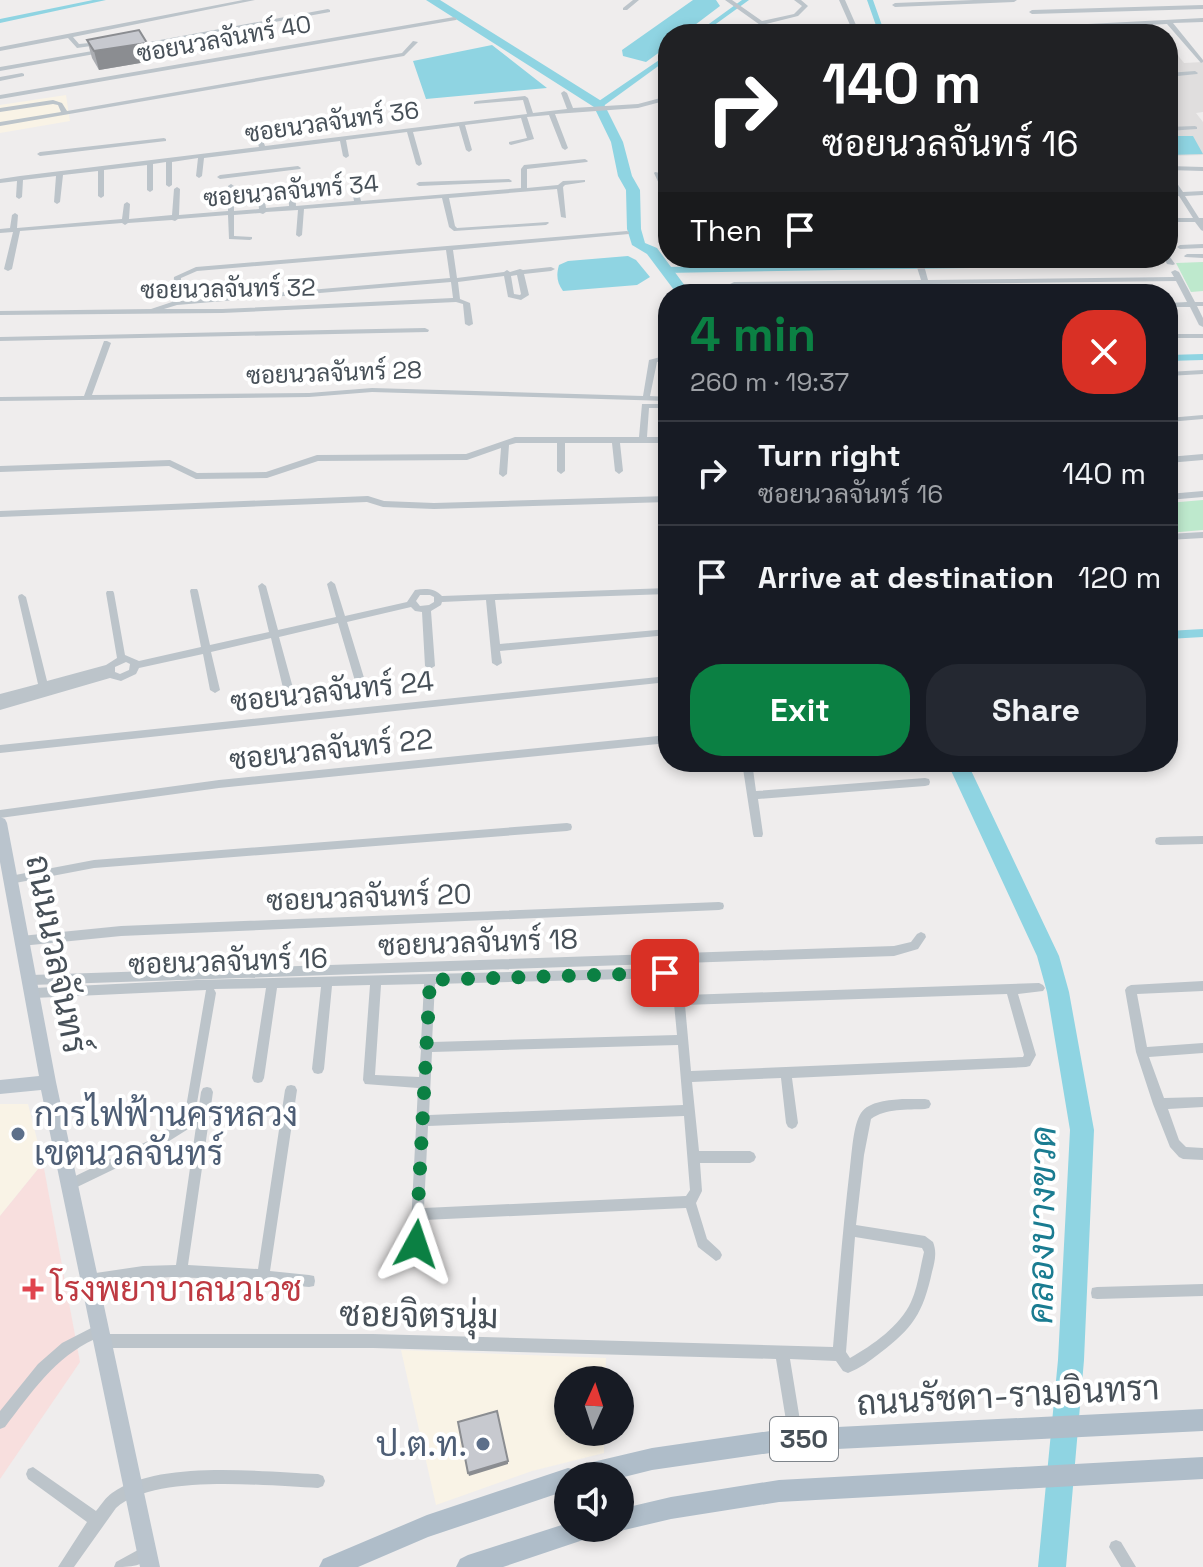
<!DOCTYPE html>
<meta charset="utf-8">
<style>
:root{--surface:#171b24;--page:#242831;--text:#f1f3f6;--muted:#9ea1a6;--line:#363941;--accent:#0b8043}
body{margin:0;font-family:"Space Grotesk",Sarabun,sans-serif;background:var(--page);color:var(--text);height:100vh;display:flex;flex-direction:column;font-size:30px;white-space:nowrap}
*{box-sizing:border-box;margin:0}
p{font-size:26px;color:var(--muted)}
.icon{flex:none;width:44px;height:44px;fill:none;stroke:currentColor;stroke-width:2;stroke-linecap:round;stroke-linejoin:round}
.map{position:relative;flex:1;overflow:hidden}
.panel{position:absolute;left:658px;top:284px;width:520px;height:488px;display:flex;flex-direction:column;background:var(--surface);border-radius:32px;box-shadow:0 4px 12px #0003}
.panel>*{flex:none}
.top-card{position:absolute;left:658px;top:24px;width:520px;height:244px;border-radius:32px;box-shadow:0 4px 12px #0003;background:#202124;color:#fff;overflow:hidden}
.needle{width:52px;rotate:3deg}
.fabs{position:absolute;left:554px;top:1366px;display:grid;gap:16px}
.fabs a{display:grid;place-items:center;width:80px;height:80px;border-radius:50%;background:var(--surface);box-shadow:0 4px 12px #0003;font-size:40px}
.pin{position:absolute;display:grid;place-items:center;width:68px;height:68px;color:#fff;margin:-34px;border-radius:16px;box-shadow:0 4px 12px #0006}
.me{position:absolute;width:88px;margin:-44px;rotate:5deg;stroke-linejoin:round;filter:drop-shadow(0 0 6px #0008)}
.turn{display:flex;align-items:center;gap:28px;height:168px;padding:0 32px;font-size:36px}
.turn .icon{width:104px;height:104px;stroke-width:2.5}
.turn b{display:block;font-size:56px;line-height:68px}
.then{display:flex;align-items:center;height:76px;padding:0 32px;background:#0003;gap:16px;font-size:30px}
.round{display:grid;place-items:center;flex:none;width:84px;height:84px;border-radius:32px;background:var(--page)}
.overview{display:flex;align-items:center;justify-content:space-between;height:136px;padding:0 32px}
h1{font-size:48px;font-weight:700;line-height:60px;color:var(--accent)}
.primary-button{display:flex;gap:16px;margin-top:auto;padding:16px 32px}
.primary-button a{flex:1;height:92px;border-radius:32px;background:var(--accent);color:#fff;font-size:32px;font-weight:700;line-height:92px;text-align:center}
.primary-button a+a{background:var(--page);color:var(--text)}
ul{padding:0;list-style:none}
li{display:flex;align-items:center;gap:24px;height:104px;padding:0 32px;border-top:2px solid var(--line)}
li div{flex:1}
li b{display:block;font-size:30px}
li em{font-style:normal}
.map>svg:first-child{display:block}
.commercial{fill:#f9f3e6}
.education{fill:#e0dede}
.medical{fill:#f8dfde}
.green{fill:#bee9cd}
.water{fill:#8fd4e2}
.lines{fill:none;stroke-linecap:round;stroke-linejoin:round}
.canal{fill:#8fd4e2;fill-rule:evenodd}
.river{fill:#8fd4e2;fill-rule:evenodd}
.street{fill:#bcc4ca;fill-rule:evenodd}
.secondary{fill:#bac4cd;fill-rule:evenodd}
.primary{fill:#afbdc9;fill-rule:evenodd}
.wall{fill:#abadb2}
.shaded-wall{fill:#8b8d91}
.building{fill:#c7c9cf;stroke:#8b8d91;stroke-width:2}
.route{stroke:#0b8043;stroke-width:14;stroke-dasharray:0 25.2}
.service-dot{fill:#5c6f8a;stroke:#fff;stroke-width:3}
.health-dot{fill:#e0444e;stroke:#fff;stroke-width:3}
.labels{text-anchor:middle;stroke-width:8;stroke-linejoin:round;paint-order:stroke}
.far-street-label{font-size:24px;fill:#475058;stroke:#fff}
.shield{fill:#fff;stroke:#7e848a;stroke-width:2}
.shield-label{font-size:26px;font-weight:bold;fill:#475058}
.street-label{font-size:28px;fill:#475058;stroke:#fff}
.near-street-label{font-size:34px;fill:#475058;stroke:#fff}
.near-service-label{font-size:34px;fill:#4e5e75;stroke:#fff;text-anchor:start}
.near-health-label{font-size:34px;fill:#be3a42;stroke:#fff;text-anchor:start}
.near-water-label{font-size:36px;font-style:italic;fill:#1a7c91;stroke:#fff}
</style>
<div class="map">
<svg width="1203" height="1567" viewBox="0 0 1203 1567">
<rect width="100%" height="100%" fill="#efeded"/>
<!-- commercial -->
<path class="commercial" d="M66 95 70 121 0 133V105Z
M0 1104H28L43 1163 0 1216Z
M401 1350 606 1358 605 1380H568V1432H604V1453L532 1471 436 1505Z"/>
<!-- education -->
<path class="education" d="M1154 26 1160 34H1046L1045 31Z
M1168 43 1184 63 1203 62V112L1196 113 1203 122V155L1168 156Z"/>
<!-- medical -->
<path class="medical" d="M43 1163 80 1362 0 1479V1216Z"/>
<!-- green -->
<path class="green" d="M1203 262V291L1191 292 1176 263Z
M1203 500V530L1168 533V503Z"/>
<!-- water -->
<path class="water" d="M693 0H716L720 6 683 34H668V46L646 62 623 56 622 50Z
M492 45 547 88 426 99 413 61Z
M1168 136H1193L1203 154 1168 155Z
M628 256 636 260 650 277 637 285 563 291C557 283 556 275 559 265L568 261Z"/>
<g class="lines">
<!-- canal -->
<path class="canal" d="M93 0H106L0 23V19Z
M742 0H749L702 34H695Z
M867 0H873L885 34H879Z
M668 54V59L602 107H596V103Z
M977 258H985L987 261 1086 260 1090 263 1086 266 664 273 660 270 664 267 979 262Z
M1203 354V360L1168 361V355Z
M1203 629V637L1168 639V631Z"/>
<!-- river -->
<path class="river" d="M426 0H440L603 102 623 142 632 176 640 190 641 229 645 243 657 248 691 294H677L647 254 632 245 627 229 626 190 618 176 611 142 594 107Z
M947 762H967L1059 956 1069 992 1094 1130 1084 1360 1066 1567H1038L1058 1360 1070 1130 1047 992 1037 956Z"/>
<!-- street -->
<path class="street" d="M243 0H255L73 37 79 44 100 42V44L98 45 77 48 68 38 0 51V47Z
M633 0H639L627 10H623V8Z
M725 0H732L762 21 794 14 802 6 794 0H801L808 6 798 16 766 24 780 34H773Z
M839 0H845L860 34H854Z
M974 0H1017L1014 2 895 7 892 5 895 3Z
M1203 5V9L1032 14 1029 12 1032 10Z
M328 9 330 10V12L136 47 133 45Z
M454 17 457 19 456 20 0 99V95Z
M1203 18V22L1173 23 1203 60V62L1201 63 1167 24 966 34H930L933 32Z
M413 41 418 42 404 56 0 126V122L61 112 58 105 53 104 0 112V108L53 100 62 103 67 111 402 53Z
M104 49 106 50V52L0 71V67Z
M1195 71 1198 73 1197 74 1168 77V73Z
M22 73 24 74V76L0 81V77Z
M564 91 567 93 573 108 638 104 668 96V100L638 108 555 114 568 148 565 150 562 148 549 115 527 117 534 139 511 145 509 144V142L527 138 521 118 465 125 472 150 469 152 466 150 459 126 413 132 422 164 419 166 416 164 407 132 346 140 349 156 346 158 343 156 340 141 204 158 202 176 199 178 196 176 198 158 172 162V185L169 187 166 185V162L153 164V190L150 192 147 190V165L104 170V196L101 198 98 196V171L63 175 60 202 57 204 54 202 56 176 23 180 22 197 19 199 16 197 17 181 0 183V179L20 176 259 147 253 129 256 127 259 129 265 146 527 114 523 100 474 104V102L476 101 525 96 528 98 533 113 567 109 561 93Z
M1195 126 1197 127V129L1168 131V127Z
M164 138 166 139V141L40 156 37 154 40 152Z
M585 159 588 161 587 162 527 169V188L558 185 563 181 585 180V182L565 185 563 187 566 218 561 217 557 189 449 198 455 226 457 228 548 222 549 223 546 225 454 231 449 227 442 198 304 209 302 235 299 237 296 235 298 210 266 212 263 214 260 213 234 215V236L252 237V239L250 240 229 239 228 215 178 219 175 221 172 220 128 223 125 225 122 223 20 231 12 269 8 271 4 269 13 232 0 233V229L10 228 12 215 15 213 18 215 17 228 122 219 124 204 127 202 130 204 129 219 172 215 174 189 177 187 180 189 179 215 228 211V186L231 184 234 186V211L259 209 257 191 260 189 263 191 266 208 289 206 288 176 291 174 294 176 296 206 354 201 351 185 354 183 357 185 361 201 521 188V169L524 165Z
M298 166 301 168 300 169 220 179 217 177 220 175Z
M1168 166 1203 167V171L1168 170Z
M655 172 660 173 668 187V191L665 192 662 190 654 173Z
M1168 172 1170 173 1183 192 1203 191V195L1185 196 1199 218H1203V231L1201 230 1195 222H1168V218H1193L1179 196 1168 197V193H1176L1168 179Z
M509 179 512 181 511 182 419 186 416 184 419 182Z
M627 231 629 232V234L453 250 457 278 504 272 507 270 510 272 520 269 523 270 551 267 555 269 551 271 524 274 529 295 521 300 508 297 504 276 458 282 460 299 470 303 473 324 469 326 465 324 463 304 456 302 222 313 0 315V311L151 309 172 302 174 277 196 267ZM446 250 450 278 180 301 181 278 197 271ZM517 275 521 294 520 295 514 294 511 276ZM451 282 453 298 222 309H164L177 305Z
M1203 244V248L1180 249 1177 247 1180 245Z
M1187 254H1203V258L1185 257 1184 256Z
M1168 256 1170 257 1175 264 1173 265 1167 264 1164 258H1168Z
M914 258H922L928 280 1174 277 1171 272 1175 270 1179 272 1195 302H1203V306H1197L1203 318V327L1199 325 1190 307H1168V303L1187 302 1176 281 930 284 933 294H925L922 284 734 286 730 284 734 282 921 280Z
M425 328 429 330 428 332 0 341V337Z
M1168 334H1203V338H1168Z
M104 341H107L111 343 92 395 309 393 372 388 643 396 649 360 668 355V359L657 362 650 396 668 397V401L372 392 309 397 0 401V397L84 396Z
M1203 370V374L1168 376V372Z
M642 404H668V408H649L647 437H668V443H620L623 471 619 474 615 471 612 443H565V471L561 474 557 471V443H516L509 445 507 474 503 477 499 474 501 448 467 460 318 461 267 478 196 479 169 466 0 472V466L170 460 197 473 266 472 317 455 466 454 515 437H639Z
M1203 415V419L1168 422V418Z
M1203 454V460L1168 463V457Z
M1203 491V497L1168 500V494Z
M368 496 384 501 434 503 668 496V502L434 509 383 507 367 502 0 517V511Z
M1203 532V538L1168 540V534Z
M331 581 335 584 345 616 407 602 415 590C425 588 435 588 442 596L668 588V594L495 600 500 644 668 629V635L500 651 502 663 497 666 492 663 486 600 442 602 441 605 431 611 435 666 430 669 425 666 422 612 415 611 411 607 347 622 365 681 360 684 355 681 338 623 279 637 293 688 288 691 283 688 271 638 211 652 220 690 215 693 210 690 203 654 139 668 136 674 121 681 110 678 0 710V702L105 672 0 702V694L38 684 18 597 19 595 22 594 26 597 47 681 106 665 117 658 106 593 107 591H113L114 593 125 655 139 661 201 647 190 591 191 589H197L198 591 210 645 269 632 258 586 262 583 266 586 278 630 336 617 327 584ZM420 595H430L434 597V602L429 605 420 606 416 601ZM126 662 130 664 129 670 120 674 115 672V667Z
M668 676V682L0 753V745Z
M668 735V743L219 788 0 818V810L219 780Z
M742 762H752L756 791 925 778 929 779 930 782 929 785 925 786 758 799 763 834 762 837H754L753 834Z
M567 823 571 824 572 827 571 830 567 831 94 868 10 884 6 883 5 880 6 877 10 876 94 860Z
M1203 836V844L1160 845 1156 844 1155 841 1156 838 1160 837Z
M719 902 723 903 724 906 723 909 719 910 121 936 21 946 17 944 16 941 17 938 21 936 121 926Z
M921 932 925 934 926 937 918 949 894 956 31 985 27 983 25 980 27 977 31 975 894 946 911 942 917 934Z
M677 967 681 969 683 972 685 995 1039 983 1043 985 1045 988 1043 991 1018 994 1036 1055 1030 1066 1026 1067 792 1078 798 1123 796 1127 792 1129 788 1127 786 1123 781 1078 692 1082 699 1151H750L754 1153 756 1157 754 1161 750 1163H700L702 1191 696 1203 707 1239 720 1251 722 1255 720 1259 716 1261 698 1247 686 1208 424 1220 422 1244 420 1248 416 1250 412 1248 410 1244 418 1088 365 1084 363 1080 370 985 332 986 324 1069 322 1073 318 1074 314 1073 312 1069 321 987 277 988 264 1078 262 1082 258 1083 254 1082 252 1078 266 988 214 989 216 993 193 1126 158 1148 73 1189 69 1191 65 1189 63 1185 65 1181 150 1140 184 1119 206 990 34 998 30 996 28 993 30 990 34 988 197 980 665 968 669 970 671 973 669 976 665 978 435 984 432 1042 677 1035 671 972 673 969ZM424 984 421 1043 419 1047 421 1050 419 1077 375 1075 381 985ZM1007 994 1024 1055 1023 1057 691 1071 685 1005ZM678 1045 683 1105 429 1115 432 1052ZM684 1116 690 1190 686 1196 424 1208 428 1126Z
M1203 981V991L1137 994 1147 1047 1203 1043V1053L1149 1057 1164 1098 1203 1097V1107L1168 1109 1179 1140 1186 1147 1203 1148V1160L1183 1159 1179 1157 1170 1147 1153 1104 1136 1052 1125 990 1127 987 1131 985Z
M291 1085 295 1086 297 1090 270 1271 309 1275 314 1276 315 1281 314 1286 309 1287 226 1279 171 1277 116 1281 89 1286 84 1285 83 1280 84 1275 89 1274 143 1266 176 1265 201 1092 203 1088 207 1087 211 1088 213 1092 188 1265 258 1269 285 1090 287 1086Z
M902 1099H925L929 1100 931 1104 929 1108 925 1109C907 1110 886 1108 871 1119L864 1155 856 1225 925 1236 933 1242C937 1252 935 1261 932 1272 923 1313 913 1328 880 1353 870 1361 860 1368 848 1373L843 1371 836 1361 790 1359 803 1439 801 1444 796 1446 791 1444 789 1439 776 1359 373 1348H101L96 1346 95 1339C55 1357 31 1393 5 1427L0 1429V1411L38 1364 62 1343 99 1324 104 1326 106 1331 104 1334H373L833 1347C838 1287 843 1227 850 1167 852 1153 853 1125 861 1113 869 1101 890 1100 902 1099ZM855 1237 922 1248 924 1252C920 1268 918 1287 911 1302 900 1326 873 1345 850 1358L846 1352Z
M1203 1284V1296L1097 1299 1092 1298 1091 1293 1092 1288 1097 1287Z
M33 1467 96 1511C101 1505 106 1497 112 1493 159 1459 262 1472 318 1474L323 1476 325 1481 323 1486 318 1488C268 1486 154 1473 116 1508L74 1567H58L87 1522 28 1479 26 1474 28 1469Z
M1116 1540 1121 1542 1136 1567H1121L1109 1547 1111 1542Z
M147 1545 152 1547 154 1552C146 1567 129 1567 114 1567L116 1562Z"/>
<!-- secondary -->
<path class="secondary" d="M0 817 5 819 7 823 56 1082 160 1567H140L41 1090 0 1094V1080L39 1076 0 862Z"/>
<!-- primary -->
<path class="primary" d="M1203 1409V1431L777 1452 652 1470 620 1478 568 1476V1490L428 1537 358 1567H319L323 1559 427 1515 568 1468 572 1469 580 1465 652 1448 777 1430Z
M1203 1457V1479L779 1502 671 1519 620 1531 612 1528H620V1509L671 1497 779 1480Z
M568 1523V1528H597L594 1536 586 1539 503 1567H456L460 1559 468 1555Z"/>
</g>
<!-- wall -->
<path class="wall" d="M87 40 147 43 152 61 99 70 92 58Z"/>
<!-- shaded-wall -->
<path class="shaded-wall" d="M147 43 152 61 99 70 94 51Z
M508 1461V1464L469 1476 468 1473Z"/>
<!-- building -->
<path class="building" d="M139 30 147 43 94 51 87 40Z
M497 1411 508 1461 468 1473 458 1422Z"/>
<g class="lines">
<!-- route -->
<path class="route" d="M416 1244 430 980 665 973"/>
</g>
<!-- markers -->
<g class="service-dot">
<circle cx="18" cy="1134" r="8"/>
<circle cx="483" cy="1444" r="8"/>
</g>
<path class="health-dot" d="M29 1277h8v8h8v8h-8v8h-8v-8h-8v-8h8z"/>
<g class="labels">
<!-- far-street labels -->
<g class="far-street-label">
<text transform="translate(224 39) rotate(-10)" y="8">ซอยนวลจันทร์ 40</text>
<text transform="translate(332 122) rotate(-8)" y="8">ซอยนวลจันทร์ 36</text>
<text transform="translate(291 191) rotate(-5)" y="8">ซอยนวลจันทร์ 34</text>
<text transform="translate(228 289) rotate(-1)" y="8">ซอยนวลจันทร์ 32</text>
<text transform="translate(334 373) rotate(-2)" y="8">ซอยนวลจันทร์ 28</text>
</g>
<!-- shield labels -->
<rect class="shield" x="770" y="1417" width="68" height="44" rx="6"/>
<g class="shield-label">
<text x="804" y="1448">350</text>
</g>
<!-- street labels -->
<g class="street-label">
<text transform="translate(332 691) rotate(-6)" y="10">ซอยนวลจันทร์ 24</text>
<text transform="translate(331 749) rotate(-6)" y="10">ซอยนวลจันทร์ 22</text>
<text transform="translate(369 897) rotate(-2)" y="10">ซอยนวลจันทร์ 20</text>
<text transform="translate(478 942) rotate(-2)" y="10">ซอยนวลจันทร์ 18</text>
<text transform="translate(228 961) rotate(-2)" y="10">ซอยนวลจันทร์ 16</text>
</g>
<!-- near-street labels -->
<g class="near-street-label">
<text transform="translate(57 954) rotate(79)" y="12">ถนนนวลจันทร์</text>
<text transform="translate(419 1315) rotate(1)" y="12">ซอยจิตรนุ่ม</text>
<text transform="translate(1008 1395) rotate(-3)" y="12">ถนนรัชดา-รามอินทรา</text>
</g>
<!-- near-service labels -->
<g class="near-service-label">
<text x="34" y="1126">การไฟฟ้านครหลวง<tspan x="34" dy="39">เขตนวลจันทร์</tspan></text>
<text x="467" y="1456" text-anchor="end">ป.ต.ท.</text>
</g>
<!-- near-health labels -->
<g class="near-health-label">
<text x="51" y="1301">โรงพยาบาลนวเวช</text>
</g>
<!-- near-water labels -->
<g class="near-water-label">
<text transform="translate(1041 1225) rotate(-89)" y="13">คลองบางขวด</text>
</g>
</g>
</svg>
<div class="fabs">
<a><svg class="needle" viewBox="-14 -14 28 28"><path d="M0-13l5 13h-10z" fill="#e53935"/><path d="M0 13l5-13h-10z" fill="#9ea1a6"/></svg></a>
<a><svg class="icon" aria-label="sound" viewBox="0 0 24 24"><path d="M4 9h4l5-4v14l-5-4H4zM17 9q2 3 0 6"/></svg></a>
</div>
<div class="pin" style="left:665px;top:973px;background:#d93025"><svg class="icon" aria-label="arrive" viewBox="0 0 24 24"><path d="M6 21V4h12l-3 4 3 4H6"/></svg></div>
<svg class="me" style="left:416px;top:1244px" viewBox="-20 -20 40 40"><path d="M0-17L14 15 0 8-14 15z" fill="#0b8043" stroke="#fff" stroke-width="4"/></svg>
<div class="top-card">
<div class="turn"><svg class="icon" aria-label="right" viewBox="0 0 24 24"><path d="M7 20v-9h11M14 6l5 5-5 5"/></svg><div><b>140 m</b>ซอยนวลจันทร์ 16</div></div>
<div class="then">Then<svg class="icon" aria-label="arrive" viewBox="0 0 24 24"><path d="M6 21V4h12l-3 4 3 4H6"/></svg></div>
</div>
<section class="panel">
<div class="overview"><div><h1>4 min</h1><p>260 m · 19:37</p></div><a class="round" style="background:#d93025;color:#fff"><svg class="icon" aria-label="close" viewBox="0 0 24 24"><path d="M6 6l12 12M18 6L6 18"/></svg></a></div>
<ul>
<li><svg class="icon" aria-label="right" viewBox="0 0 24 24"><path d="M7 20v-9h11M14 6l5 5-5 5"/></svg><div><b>Turn right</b><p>ซอยนวลจันทร์ 16</p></div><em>140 m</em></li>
<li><svg class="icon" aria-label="arrive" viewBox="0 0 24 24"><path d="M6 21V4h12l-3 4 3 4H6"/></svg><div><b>Arrive at destination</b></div><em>120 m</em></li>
</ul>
<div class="primary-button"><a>Exit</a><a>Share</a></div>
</section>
</div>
